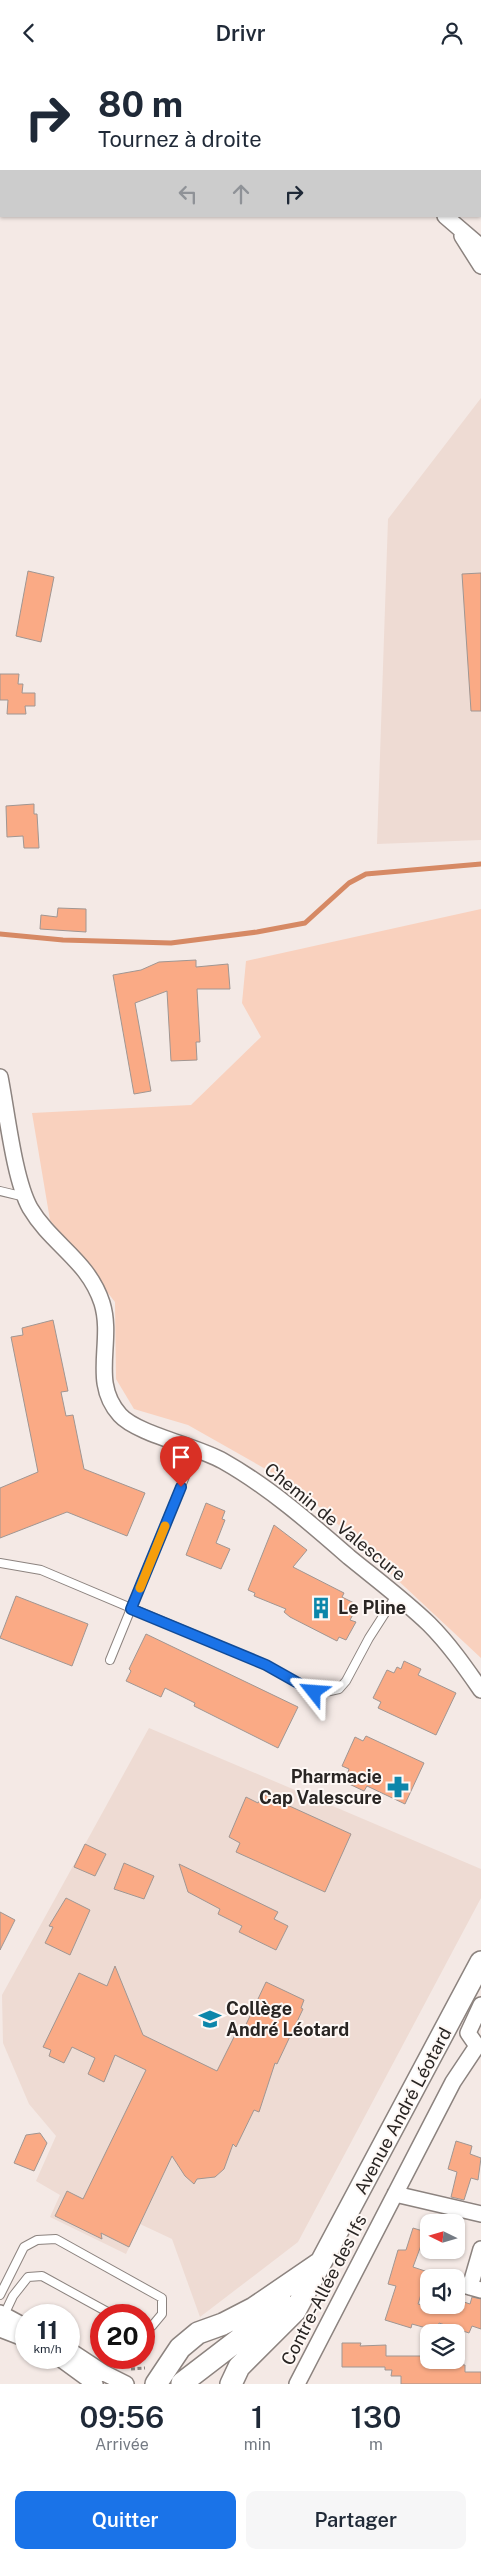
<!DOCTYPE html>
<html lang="fr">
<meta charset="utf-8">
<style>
:root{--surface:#fff;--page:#f6f6f7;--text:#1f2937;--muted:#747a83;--accent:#1a73e8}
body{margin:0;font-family:"Public Sans",sans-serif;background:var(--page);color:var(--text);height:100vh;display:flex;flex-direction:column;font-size:19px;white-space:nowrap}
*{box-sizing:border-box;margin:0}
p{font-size:16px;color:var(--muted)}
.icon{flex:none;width:28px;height:28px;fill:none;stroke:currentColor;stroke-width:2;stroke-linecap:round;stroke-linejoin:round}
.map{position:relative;height:2319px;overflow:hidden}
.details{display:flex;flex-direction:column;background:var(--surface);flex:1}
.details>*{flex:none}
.top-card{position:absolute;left:0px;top:0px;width:481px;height:152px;box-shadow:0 1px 4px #0004;background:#fff;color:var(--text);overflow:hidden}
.needle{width:32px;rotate:275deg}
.buttons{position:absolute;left:420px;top:2149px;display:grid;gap:10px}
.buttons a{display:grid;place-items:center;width:45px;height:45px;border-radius:10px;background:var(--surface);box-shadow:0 1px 4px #0004;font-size:25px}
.speed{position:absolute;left:15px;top:2239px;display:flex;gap:10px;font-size:25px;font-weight:700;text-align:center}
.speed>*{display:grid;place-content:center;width:65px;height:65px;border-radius:50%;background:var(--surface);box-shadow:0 1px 4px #0004;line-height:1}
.speed small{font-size:12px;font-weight:400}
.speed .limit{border:8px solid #d22;background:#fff;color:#111}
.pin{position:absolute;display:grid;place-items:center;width:42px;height:42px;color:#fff;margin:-51px -21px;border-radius:50% 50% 50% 0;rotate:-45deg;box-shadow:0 0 5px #0007}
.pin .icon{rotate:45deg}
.me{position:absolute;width:55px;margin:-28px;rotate:298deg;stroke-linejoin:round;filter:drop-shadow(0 0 4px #0008)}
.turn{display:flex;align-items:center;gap:18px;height:105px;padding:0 15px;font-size:22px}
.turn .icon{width:65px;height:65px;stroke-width:2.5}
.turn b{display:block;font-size:35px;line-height:42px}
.lanes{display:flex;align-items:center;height:48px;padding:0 15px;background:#0003;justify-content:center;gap:25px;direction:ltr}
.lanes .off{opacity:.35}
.eta{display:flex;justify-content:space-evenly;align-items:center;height:85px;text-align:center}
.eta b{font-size:30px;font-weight:600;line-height:35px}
.button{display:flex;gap:10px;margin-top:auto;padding:10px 15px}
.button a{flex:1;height:58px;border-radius:10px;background:var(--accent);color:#fff;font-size:20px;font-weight:600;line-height:58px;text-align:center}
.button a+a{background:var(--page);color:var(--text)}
header{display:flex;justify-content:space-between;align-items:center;height:65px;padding:0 15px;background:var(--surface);font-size:22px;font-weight:600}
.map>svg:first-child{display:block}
.built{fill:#eedbd3}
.green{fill:#f9d1be}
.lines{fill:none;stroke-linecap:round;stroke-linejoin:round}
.stream{stroke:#d68964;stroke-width:5}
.building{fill:#faaa85;stroke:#a09692}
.lane-casing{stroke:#8c837f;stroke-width:10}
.street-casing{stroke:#8c837f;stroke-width:18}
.secondary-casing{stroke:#8c837f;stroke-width:24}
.path{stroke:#8c8481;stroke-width:3;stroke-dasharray:4 2.5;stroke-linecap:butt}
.lane{stroke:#fff;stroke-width:8}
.street{stroke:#fff;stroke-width:15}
.secondary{stroke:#fff;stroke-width:21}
.route-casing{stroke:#114b97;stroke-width:12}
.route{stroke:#1a73e8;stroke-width:9}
.slow{stroke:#f59e0b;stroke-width:9}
.labels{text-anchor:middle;stroke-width:4;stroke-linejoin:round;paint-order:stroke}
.street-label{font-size:18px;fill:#292523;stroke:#fef8f5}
.poi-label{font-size:18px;font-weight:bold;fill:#292523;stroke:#fef8f5;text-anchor:start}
</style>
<header><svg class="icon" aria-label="back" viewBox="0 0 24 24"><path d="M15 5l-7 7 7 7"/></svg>Drivr<svg class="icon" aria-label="person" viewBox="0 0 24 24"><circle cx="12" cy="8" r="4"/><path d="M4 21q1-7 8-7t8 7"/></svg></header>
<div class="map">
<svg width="481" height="2319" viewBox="0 0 481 2319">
<rect width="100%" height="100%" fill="#f4e9e5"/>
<!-- built -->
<path class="built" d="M481 333V775L377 779 388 454Z
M149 1663 481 1804V1833L298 2177 200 2252 172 2174 140 2159 126 2189 50 2152 60 2130 36 2116 56 2071 29 2039 3 1978 2 1930Z"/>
<!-- green -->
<path class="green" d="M481 844V1593L299 1423 188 1360 134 1344 116 1314 115 1237 50 1155 32 1048 191 1040 261 972 242 938 246 896Z"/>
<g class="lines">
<!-- stream -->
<path class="stream" d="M0 869 63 875 171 878 257 867 305 858 349 818 366 809 481 799"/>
</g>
<!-- building -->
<path class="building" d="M28 506 54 512 41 577 16 571Z
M481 508V646H471L462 509Z
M0 609H19L18 619H23L22 628H35V641H25L26 649H7L8 635H0Z
M34 739V749H37L39 783H24L23 771 7 772 6 741Z
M58 843 86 844V867L40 864 41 850 57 852Z
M196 895V902L228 899 230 924H197L200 977H196L197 995 171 996 167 926 135 938 151 1026 134 1029 113 910 141 905 159 897Z
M53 1255 68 1326 61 1327 66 1351 73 1350 84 1404 145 1428 127 1471 67 1447 0 1473V1423L38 1407 11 1272 23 1270 22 1263Z
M206 1438 225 1446 222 1454 225 1455 216 1478 230 1484 221 1504 186 1490Z
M274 1460 307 1485 293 1502 344 1528 342 1532 358 1540 350 1555 356 1557 346 1575 339 1572 337 1576 290 1552 284 1547 286 1544 254 1531 255 1528 248 1525Z
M16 1531 88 1559 72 1601 0 1573Z
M146 1569 298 1642 278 1683 194 1641 195 1638 165 1623 161 1632 126 1616 131 1606 129 1604Z
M404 1596 421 1604 418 1610 456 1628 436 1670 378 1643 381 1637 373 1633 387 1605 394 1608 397 1602 401 1604Z
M366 1671 424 1698 405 1739 367 1721 364 1726 347 1718 350 1712 347 1710 349 1704 342 1701 355 1672 363 1676Z
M263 1729 351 1769 325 1827 236 1787 240 1778 229 1772 246 1732 258 1738Z
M85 1779 106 1789 95 1811 74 1802Z
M124 1798 154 1811 144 1834 114 1824Z
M179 1799 278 1847 274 1854 288 1861 276 1885 239 1867 242 1861 218 1849 220 1844 188 1827Z
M66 1833 90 1845 70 1890 45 1878 53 1862 49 1861Z
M0 1847 15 1855 0 1885Z
M115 1901 143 1970 217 2006 236 1968 241 1970 266 1917 304 1935 301 1943 303 1944 277 1999 275 1998 259 2047 254 2045 236 2082 233 2079 224 2104 215 2112 197 2114 194 2119 185 2111 172 2091 129 2182 101 2168 102 2174 55 2151 67 2126 83 2134 146 2005 115 1990 104 2017 88 2009 95 1993 72 1982 64 1998 49 1991 51 1985 43 1982 79 1908 107 1921Z
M40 2068 47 2078 34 2106 14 2098 26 2070Z
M456 2076 472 2081 470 2089 481 2093 478 2115 471 2113 464 2135 451 2132 457 2107 448 2104Z
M413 2163 426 2167 413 2202 428 2207 418 2239 454 2248 458 2235 470 2239 472 2232 481 2234V2264L472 2261 469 2268 439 2258 437 2266 412 2259 411 2263 385 2255 396 2221 388 2219 398 2185H406Z
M342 2278H361L360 2281 386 2280V2291H428L427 2298 465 2300V2307H481V2319H401V2311H391L392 2305H385V2302H342Z"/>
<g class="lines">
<!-- lane casing -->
<g class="lane-casing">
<path id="lane" d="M347 0 349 1
M332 1 333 0
M0 1126 25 1132
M0 1498 41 1505 266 1600 302 1621 321 1628 339 1624 346 1616 369 1573 396 1531
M110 1595 188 1404
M0 2230 24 2182 37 2175 56 2174 162 2233V2249L152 2261H144
M4 2250 13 2231 28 2212 42 2211 113 2250"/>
</g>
<!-- street casing -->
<g class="street-casing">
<path id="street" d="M7 0V1
M46 1 47 0
M0 53H1
M445 151 481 182
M462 171 481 201
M0 1012C7 1047 14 1114 30 1143 52 1180 88 1195 102 1238 114 1277 90 1317 120 1350 137 1369 197 1381 223 1396 269 1422 309 1457 349 1492 376 1514 404 1535 429 1559 449 1579 465 1602 481 1625
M395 2129 481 2149
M456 2218 481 2225
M470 2222 481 2184
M0 2248 26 2262
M0 2264 26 2274
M69 2285 104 2308 126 2319
M58 2292 95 2319
M297 2319 453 2017 477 1981 468 1968 481 1940"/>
</g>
<!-- secondary casing -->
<g class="secondary-casing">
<path id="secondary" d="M182 2318 255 2262 282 2238
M156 2319 180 2283 198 2268 223 2259 254 2243 320 2198
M231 2319 239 2302 295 2246 481 1897"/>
</g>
<!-- path -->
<path class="path" d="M131 2304 145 2303"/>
<!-- lane -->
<use href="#lane" class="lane"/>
<!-- street -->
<use href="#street" class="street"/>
<!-- secondary -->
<use href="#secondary" class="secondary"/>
</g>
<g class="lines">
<!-- route casing -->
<g class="route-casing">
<path id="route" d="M181 1422 131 1544 266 1600 314 1627"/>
</g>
<!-- route -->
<use href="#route" class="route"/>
<!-- slow -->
<path class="slow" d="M140 1523 165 1461"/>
</g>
<!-- icons -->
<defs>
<g id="building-bare" transform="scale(1.725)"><path d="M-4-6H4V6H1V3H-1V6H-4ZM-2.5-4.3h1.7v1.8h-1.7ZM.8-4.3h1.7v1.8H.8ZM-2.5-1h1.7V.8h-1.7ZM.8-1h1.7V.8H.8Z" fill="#0d86aa" stroke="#fef8f5" stroke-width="2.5" paint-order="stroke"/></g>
<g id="pharmacy-bare" transform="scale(1.725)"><path d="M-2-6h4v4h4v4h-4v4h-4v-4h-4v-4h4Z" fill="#0d86aa" stroke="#fef8f5" stroke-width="2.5" paint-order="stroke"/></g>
<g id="school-bare" transform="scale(1.725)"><path d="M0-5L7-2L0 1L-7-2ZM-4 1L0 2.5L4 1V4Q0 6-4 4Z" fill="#0d86aa" stroke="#fef8f5" stroke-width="2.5" paint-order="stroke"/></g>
</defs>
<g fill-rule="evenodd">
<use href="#building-bare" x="321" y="1543"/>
<use href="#pharmacy-bare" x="398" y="1722"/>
<use href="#school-bare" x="210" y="1954"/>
</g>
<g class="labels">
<!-- street labels -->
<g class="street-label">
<text transform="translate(335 1457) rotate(39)" y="6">Chemin de Valescure</text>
<text transform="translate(403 2046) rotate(-62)" y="6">Avenue André Léotard</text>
<text transform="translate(324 2225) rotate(-63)" y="6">Contre-Allée des Ifs</text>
</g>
<!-- poi labels -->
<g class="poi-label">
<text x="338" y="1549">Le Pline</text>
<text x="382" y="1718" text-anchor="end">Pharmacie<tspan x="382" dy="21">Cap Valescure</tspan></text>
<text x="226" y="1950">Collège<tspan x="226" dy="21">André Léotard</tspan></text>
</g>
</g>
</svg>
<div class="buttons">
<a><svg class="needle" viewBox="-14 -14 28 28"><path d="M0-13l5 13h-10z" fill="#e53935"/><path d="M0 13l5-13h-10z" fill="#747a83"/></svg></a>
<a><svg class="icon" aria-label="sound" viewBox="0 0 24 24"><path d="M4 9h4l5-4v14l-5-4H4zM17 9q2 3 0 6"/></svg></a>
<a><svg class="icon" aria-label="layers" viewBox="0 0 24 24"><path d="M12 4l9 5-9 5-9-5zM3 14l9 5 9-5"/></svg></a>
</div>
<div class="speed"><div>11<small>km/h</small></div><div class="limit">20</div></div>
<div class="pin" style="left:181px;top:1422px;background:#d93025"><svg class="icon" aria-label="arrive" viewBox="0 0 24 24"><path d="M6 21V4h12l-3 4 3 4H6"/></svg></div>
<svg class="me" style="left:314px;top:1627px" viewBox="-20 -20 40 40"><path d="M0-17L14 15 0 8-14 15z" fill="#1a73e8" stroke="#fff" stroke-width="4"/></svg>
<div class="top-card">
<div class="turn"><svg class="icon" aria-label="right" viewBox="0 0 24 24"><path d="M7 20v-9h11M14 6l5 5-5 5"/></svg><div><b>80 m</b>Tournez à droite</div></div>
<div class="lanes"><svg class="icon off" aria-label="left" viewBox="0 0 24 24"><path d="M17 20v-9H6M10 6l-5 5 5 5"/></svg><svg class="icon off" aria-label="ahead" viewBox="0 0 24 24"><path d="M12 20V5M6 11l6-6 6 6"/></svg><svg class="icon" aria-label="right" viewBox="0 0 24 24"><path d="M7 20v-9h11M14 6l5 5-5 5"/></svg></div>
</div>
</div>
<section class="details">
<div class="eta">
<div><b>09:56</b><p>Arrivée</p></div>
<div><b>1</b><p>min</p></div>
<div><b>130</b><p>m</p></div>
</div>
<div class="button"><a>Quitter</a><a>Partager</a></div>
</section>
